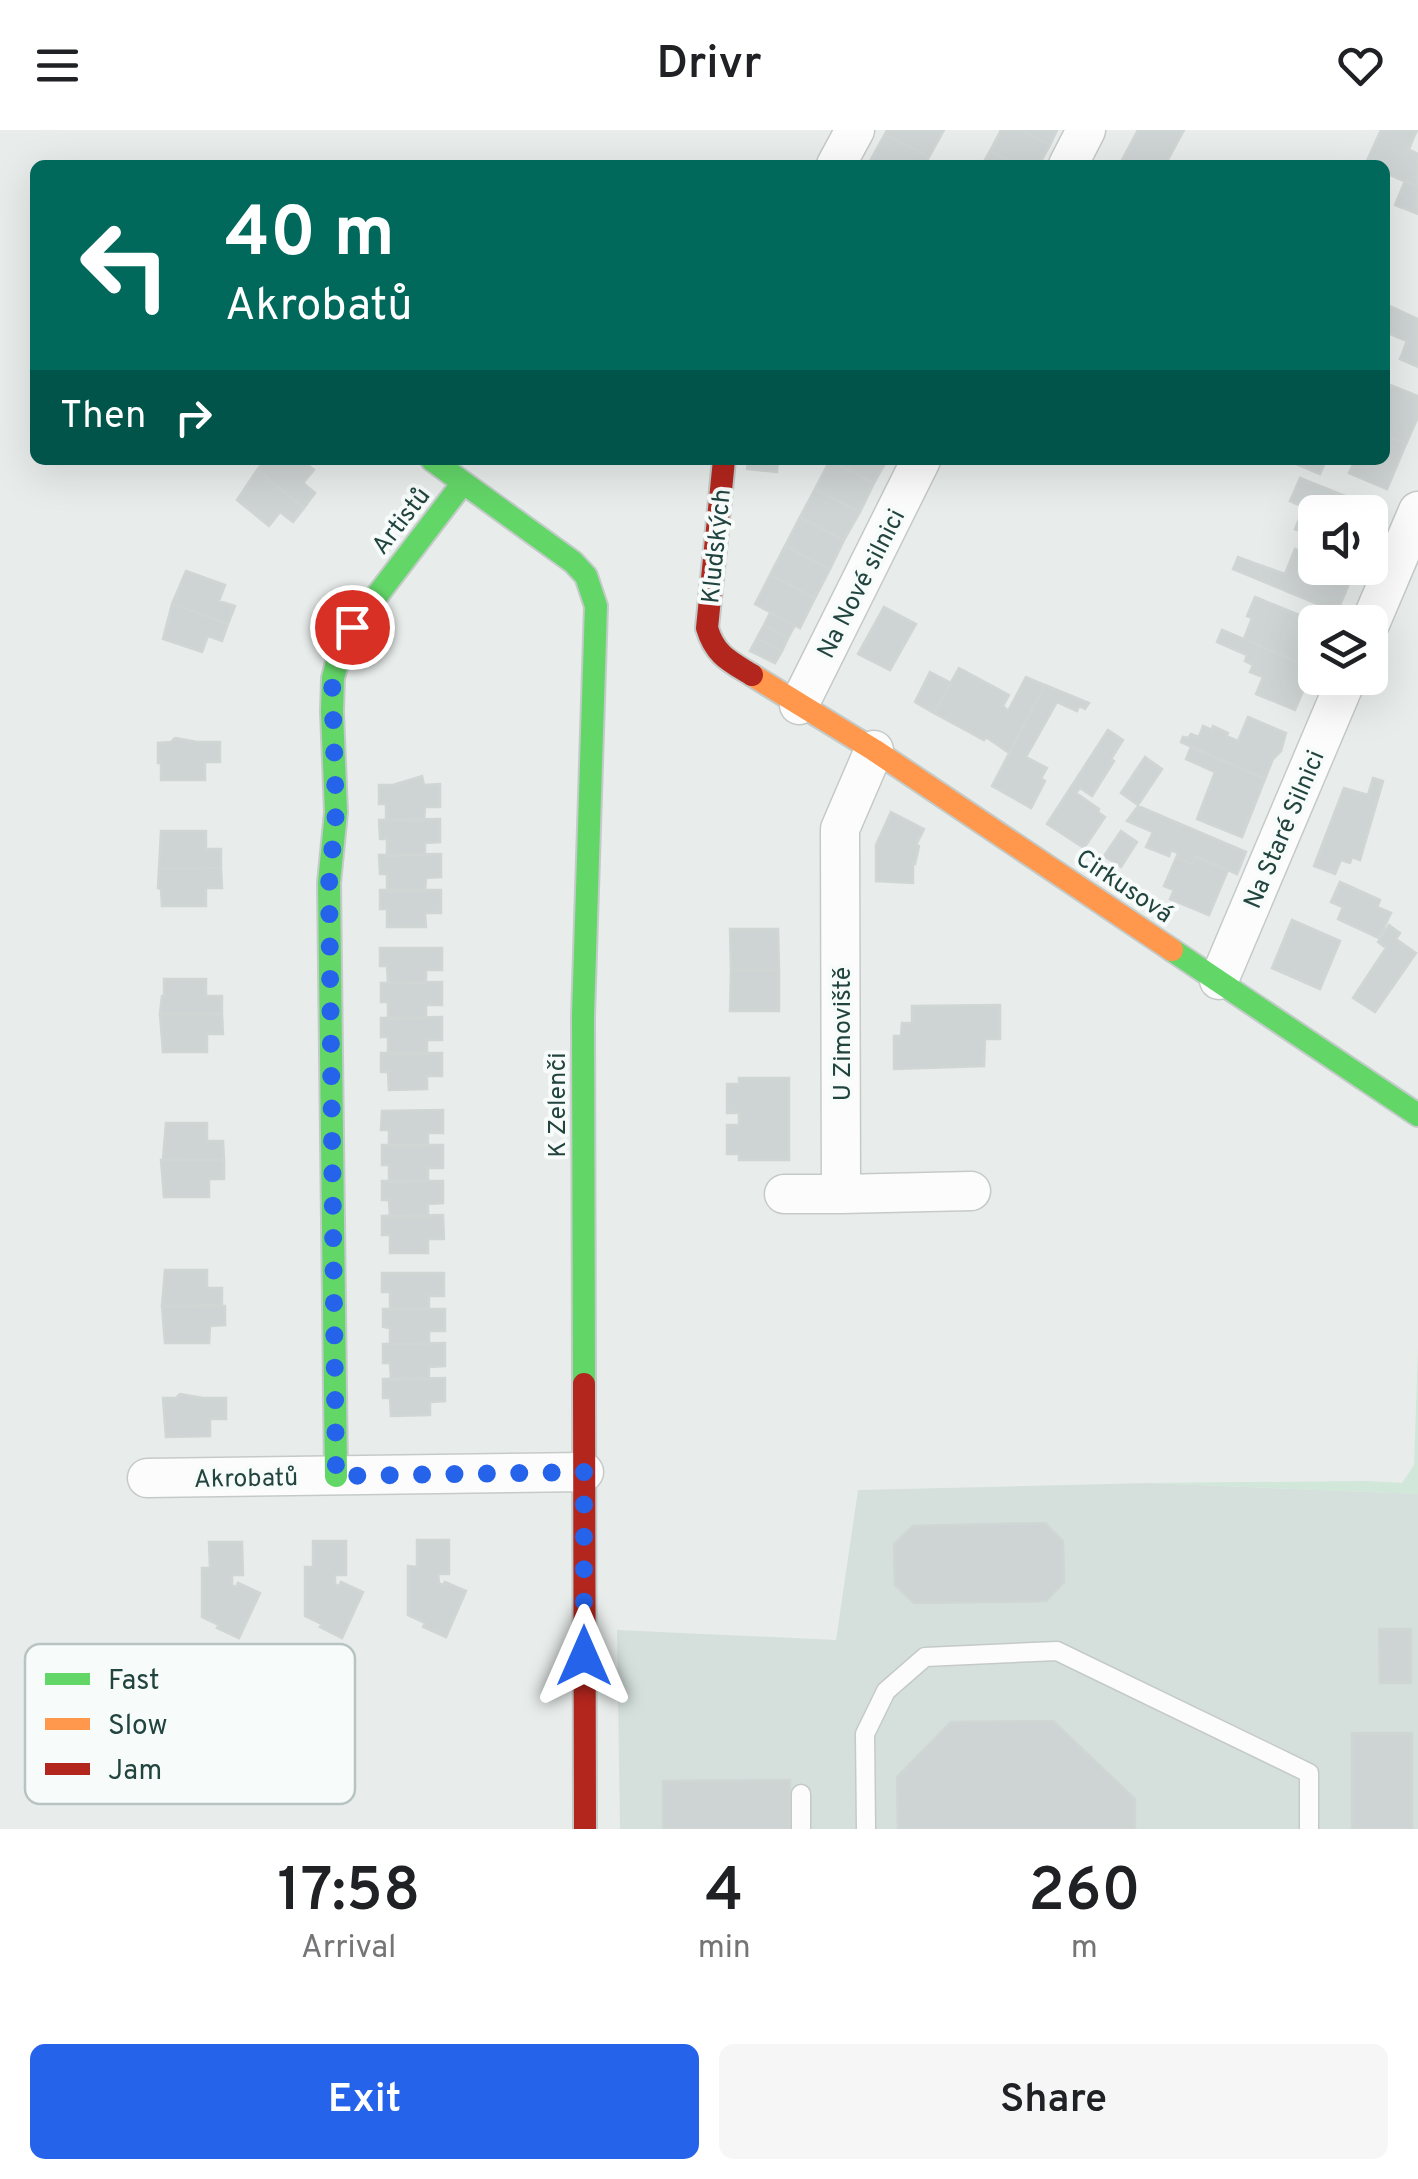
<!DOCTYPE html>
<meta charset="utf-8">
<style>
:root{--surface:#fff;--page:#f6f6f6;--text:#202124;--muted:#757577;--accent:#2563eb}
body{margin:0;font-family:Overpass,sans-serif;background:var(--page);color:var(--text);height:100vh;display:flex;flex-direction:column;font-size:38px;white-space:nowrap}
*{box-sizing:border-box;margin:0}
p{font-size:32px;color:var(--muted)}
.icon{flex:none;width:55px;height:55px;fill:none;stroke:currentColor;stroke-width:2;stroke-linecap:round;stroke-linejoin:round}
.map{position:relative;height:1699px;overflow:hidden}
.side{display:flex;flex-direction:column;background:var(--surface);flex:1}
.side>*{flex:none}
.top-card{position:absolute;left:30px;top:30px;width:1360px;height:305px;border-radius:15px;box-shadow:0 10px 40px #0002;background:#00695c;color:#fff;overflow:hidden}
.buttons{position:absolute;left:1298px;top:365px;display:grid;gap:20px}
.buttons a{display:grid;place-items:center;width:90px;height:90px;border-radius:15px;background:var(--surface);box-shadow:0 10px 40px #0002;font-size:50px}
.pin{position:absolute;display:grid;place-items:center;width:85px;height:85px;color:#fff;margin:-42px;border:5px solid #fff;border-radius:50%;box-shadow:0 2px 10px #0007}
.me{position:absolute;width:110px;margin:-55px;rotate:0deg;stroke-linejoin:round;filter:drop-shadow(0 0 8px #0008)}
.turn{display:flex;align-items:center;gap:35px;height:210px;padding:0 30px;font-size:45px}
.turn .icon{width:130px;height:130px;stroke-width:2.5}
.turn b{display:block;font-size:70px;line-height:85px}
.then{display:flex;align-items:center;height:95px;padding:0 30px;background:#0003;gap:20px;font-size:38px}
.eta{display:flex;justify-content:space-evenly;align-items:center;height:170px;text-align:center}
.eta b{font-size:60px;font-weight:600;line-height:70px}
.button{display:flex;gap:20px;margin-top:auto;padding:20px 30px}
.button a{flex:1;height:115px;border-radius:15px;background:var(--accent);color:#fff;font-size:40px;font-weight:600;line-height:115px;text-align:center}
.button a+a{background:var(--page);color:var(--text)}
header{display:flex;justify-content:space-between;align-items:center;height:130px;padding:0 30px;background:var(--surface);font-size:45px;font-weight:600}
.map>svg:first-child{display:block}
.built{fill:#d5e0dc}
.green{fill:#d0e7da}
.building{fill:#ced4d3;stroke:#d0d6d4;stroke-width:2.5}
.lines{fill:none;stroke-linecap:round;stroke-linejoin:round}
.lane-casing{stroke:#c5cac9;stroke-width:21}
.street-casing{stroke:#c5cac9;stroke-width:41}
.fast-casing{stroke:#c3cbc9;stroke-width:26}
.slow-casing{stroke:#c3cbc9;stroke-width:26}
.jam-casing{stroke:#c3cbc9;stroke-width:26}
.lane{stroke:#fcfcfc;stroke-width:18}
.street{stroke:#fcfcfc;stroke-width:38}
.fast{stroke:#63d668;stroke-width:22}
.slow{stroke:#ff974d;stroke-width:22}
.jam{stroke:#b3261e;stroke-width:22}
.route{stroke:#2563eb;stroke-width:18;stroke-dasharray:0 32.4}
.labels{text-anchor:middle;stroke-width:8;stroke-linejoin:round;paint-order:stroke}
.street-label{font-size:25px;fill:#22443f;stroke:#f7fbfa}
.key{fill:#f7fbfa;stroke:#b7c4c2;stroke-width:2.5}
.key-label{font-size:28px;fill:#22443f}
</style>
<header><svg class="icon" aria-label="menu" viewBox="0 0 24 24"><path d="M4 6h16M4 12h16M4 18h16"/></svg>Drivr<svg class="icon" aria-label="heart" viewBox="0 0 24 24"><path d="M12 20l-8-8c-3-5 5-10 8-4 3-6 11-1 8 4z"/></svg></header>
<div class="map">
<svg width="1418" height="1699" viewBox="0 0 1418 1699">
<rect width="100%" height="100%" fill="#e8edeb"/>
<!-- built -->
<path class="built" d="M1149 1353 1418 1364V1699H620L617 1500 836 1510 858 1360Z"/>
<!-- green -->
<path class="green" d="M1418 1219V1364L1149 1353 1366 1351 1402 1353 1414 1335Z"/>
<!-- building -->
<path class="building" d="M887 0H944L929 27 885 4Z
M1001 0H1020L1050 15 1039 35H1018L990 21Z
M1020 0H1057L1050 15Z
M1138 0H1184L1165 35H1137L1122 30Z
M1381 0H1417L1406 26 1410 20 1418 24V57L1385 43V35H1365Z
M885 4 929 27 925 35H878L870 31Z
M990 21 1018 35H982Z
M1405 51 1418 57V84L1395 75Z
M1385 174 1418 189V237L1400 229 1407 211 1385 202Z
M1385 253 1418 266V287L1406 314 1385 305Z
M1385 305 1406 314 1387 359 1349 343 1355 330H1385Z
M265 330H302L314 340 303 353 315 363 304 378 257 340Z
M748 330H778L777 342 747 339Z
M830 330H887L874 353Z
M830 330 874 353 860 382 815 359Z
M1287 330H1326L1320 344Z
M257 340 304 378 293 392 280 382 269 396 237 370Z
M1300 348 1380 380 1370 403V382H1315V408L1295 399 1304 377 1290 371Z
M815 359 860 382 844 410 800 387Z
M800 387 844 410 830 439 785 416Z
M785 416 830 439 815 468 770 445Z
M1303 418 1315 423V438H1349L1355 440 1337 482 1233 439 1238 427 1285 444 1295 419 1301 421Z
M186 441 225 455 219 471 235 476 228 494 172 474Z
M770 445 815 468 800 498 755 474Z
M1255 467 1317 492 1315 525 1310 537 1244 509 1252 488 1247 486Z
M172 474 228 494 222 511 208 506 202 522 163 509Z
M884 477 916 494 890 540 858 524Z
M770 483 795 495 788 508 764 495Z
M764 495 788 508 782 521 757 508Z
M1222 500 1313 538 1295 580 1256 564 1263 547 1250 542 1253 535 1245 531 1247 525 1217 512Z
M757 508 782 521 775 533 750 521Z
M959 538 1009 565 1003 576 1008 581 1026 547 1045 555 1009 623 986 607 984 610 934 583Z
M930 542 951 553 934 583 915 572Z
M1045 555 1089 573 1085 579 1079 576 1077 581 1057 572 1026 627 1047 638 1041 648 1045 651 1031 678 992 656Z
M1248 587 1286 603 1281 621 1273 629 1265 649 1181 612 1183 607 1188 608 1191 604 1199 607 1203 596 1212 600 1213 596 1228 603 1226 606 1238 611Z
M1108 600 1123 610 1111 629 1114 631 1092 666 1080 658 1076 663 1099 679 1098 682 1105 687 1084 718 1047 694Z
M175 608 197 612H220V632H205V650H161V633H158V613L171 612Z
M1191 617 1265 649 1242 707 1197 689 1215 642 1186 629Z
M1145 627 1162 639 1138 675 1121 663Z
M422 646 424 655 440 654V677H425L424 690H386V674H379V655H393Z
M1373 648 1383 651 1360 730 1352 727 1350 733 1341 730 1335 744 1314 736 1344 658 1368 665Z
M1138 676 1246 722 1237 744 1201 728 1195 727 1192 734 1176 728 1178 723 1171 720 1169 726 1146 717 1153 702 1127 691Z
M891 682 924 699 916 715 919 716 915 734 913 733V753L876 751V715Z
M440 689V712L425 713V725L387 726V709H380L379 690Z
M161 701H206V719H221V738L159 739Z
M1121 701 1137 712 1121 737 1104 726Z
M441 724V747L426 748 425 761H387V744H380L379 725Z
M1195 727 1228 740 1209 785 1170 769 1174 760 1164 756 1176 728 1192 734Z
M221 738 222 758H206V776H162L161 759 158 758 159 739Z
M1340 752 1380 770 1377 777 1391 783 1379 808 1338 789 1343 777 1331 772Z
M380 760H441V783H425L426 797H387V779H380Z
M1292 790 1340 811 1320 859 1272 838Z
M1389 795 1400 803 1396 809 1416 823 1375 882 1353 868 1386 818 1378 812Z
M730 799H778L779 840H731Z
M380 818H442V840H426V853H388L387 836H380Z
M731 840H779V881H730Z
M164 849H206V866H222V884H160L162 866H164Z
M442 852V875H426V888L388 889V872H381V853Z
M1000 875V909H985L984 936 894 939V906H901L902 893H912V876Z
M160 884H222L223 904H207V922H163Z
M442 887V910H427V924H388V907H381V888Z
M381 923H442V946H427V959L389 960 388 942H381Z
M739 948H789V1030H739V1024H727V995H739V983H727V954H739Z
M443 980V1003H428V1016H389V1000H381L382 981Z
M166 993H207V1011H223L224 1030 163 1029Z
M382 1015H443V1038H428V1051L389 1052V1035H382Z
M161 1030H224V1049H209V1067H164Z
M382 1051H443V1073L428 1074V1087H390L389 1070H382Z
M443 1085 444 1109H428V1123H390V1105H382V1086Z
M165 1140H207V1158H222V1175L162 1176Z
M382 1143H444V1166H429V1179H390V1162H382Z
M162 1176H225V1195L210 1196 209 1213H165Z
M383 1179H445V1201H429V1214H390V1198L383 1197Z
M445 1213V1236L429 1237V1249L391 1250 390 1233H383V1214Z
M445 1248V1271L430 1272V1285L391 1286 390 1268H383V1249Z
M180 1264 203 1268H226V1289H210V1306L166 1307 163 1268H176Z
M1045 1393 1063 1411 1064 1452 1046 1471 914 1473 895 1455 894 1414 913 1396Z
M417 1410H449V1444H438L439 1453 443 1455 445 1452 466 1461 446 1507 423 1497 425 1493 408 1485V1436L417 1437Z
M313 1411H346V1445H335V1454L339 1456 341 1452 363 1462 342 1508 320 1497 322 1494 305 1486V1437H313Z
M209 1412H242L243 1445H232V1455L236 1457 238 1453 260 1463 239 1508 217 1498 219 1495 202 1487V1438H210Z
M1379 1499H1411V1553H1380Z
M1053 1591 1135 1669V1699H898L897 1647 951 1592Z
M1352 1603H1412V1699H1352Z
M790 1650V1699H663V1651Z"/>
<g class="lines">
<!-- lane casing -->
<g class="lane-casing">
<path id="lane" d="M801 1664V1699
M866 1699 865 1604 886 1561 925 1527 1057 1521 1309 1643V1699"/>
</g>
<!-- street casing -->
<g class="street-casing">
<path id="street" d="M836 35 855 0
M1068 35 1086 0
M1370 494 1418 381
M799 575 921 330
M874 620 840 699 841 1064 971 1061
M1219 850 1347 548
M784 1064H841
M147 1348 584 1342"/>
</g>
<!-- fast casing -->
<g class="fast-casing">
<path id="fast" d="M432 330 573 432 586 446 596 476 583 886 584 1254
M1172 820 1418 985
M336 1346 329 753 336 682 332 582 333 548 339 525 353 497 463 353"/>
</g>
<!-- slow casing -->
<g class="slow-casing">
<path id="slow" d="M752 545 874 620 1172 820"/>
</g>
<!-- jam casing -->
<g class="jam-casing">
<path id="jam" d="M724 330 707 498C715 525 729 531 752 545
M584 1254 585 1699"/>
</g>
<!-- lane -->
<use href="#lane" class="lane"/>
<!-- street -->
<use href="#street" class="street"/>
<!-- fast -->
<use href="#fast" class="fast"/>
<!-- slow -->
<use href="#slow" class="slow"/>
<!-- jam -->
<use href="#jam" class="jam"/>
</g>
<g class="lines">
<!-- route -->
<path class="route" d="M352 497 338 525 332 548 336 682 329 754 336 1346 584 1342V1526"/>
</g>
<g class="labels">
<!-- street labels -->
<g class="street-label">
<text transform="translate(400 390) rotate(-52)" y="9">Artistů</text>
<text transform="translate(715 416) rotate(-84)" y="9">Kludských</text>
<text transform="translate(860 453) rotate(-63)" y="9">Na Nové silnici</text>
<text transform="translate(1283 699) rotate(-67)" y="9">Na Staré Silnici</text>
<text transform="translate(1125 755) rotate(34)" y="9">Cirkusová</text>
<text transform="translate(841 904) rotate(-90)" y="9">U Zimoviště</text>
<text transform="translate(556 975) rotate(-90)" y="9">K Zelenči</text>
<text transform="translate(246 1347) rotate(-1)" y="9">Akrobatů</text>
</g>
</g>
<!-- legend -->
<rect x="25" y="1514" width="330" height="160" rx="15" class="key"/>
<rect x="45" y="1543" width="45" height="12" fill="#63d668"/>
<rect x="45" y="1588" width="45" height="12" fill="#ff974d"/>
<rect x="45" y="1633" width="45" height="12" fill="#b3261e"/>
<g class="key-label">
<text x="108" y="1559">Fast</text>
<text x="108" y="1604">Slow</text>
<text x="108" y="1649">Jam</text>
</g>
</svg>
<div class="buttons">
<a><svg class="icon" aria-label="sound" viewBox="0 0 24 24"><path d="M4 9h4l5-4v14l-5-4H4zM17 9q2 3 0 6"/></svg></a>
<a><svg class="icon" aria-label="layers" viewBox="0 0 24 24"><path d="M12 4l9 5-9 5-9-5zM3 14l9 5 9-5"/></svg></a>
</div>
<div class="pin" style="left:352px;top:497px;background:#d93025"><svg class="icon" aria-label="arrive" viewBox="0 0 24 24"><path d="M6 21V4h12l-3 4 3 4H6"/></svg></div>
<svg class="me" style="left:584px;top:1526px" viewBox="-20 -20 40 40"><path d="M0-17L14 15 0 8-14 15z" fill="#2563eb" stroke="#fff" stroke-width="4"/></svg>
<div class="top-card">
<div class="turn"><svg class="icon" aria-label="left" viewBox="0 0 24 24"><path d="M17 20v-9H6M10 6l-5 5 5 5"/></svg><div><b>40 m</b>Akrobatů</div></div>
<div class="then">Then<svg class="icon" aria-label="right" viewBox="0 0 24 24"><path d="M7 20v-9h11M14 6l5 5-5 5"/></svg></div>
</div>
</div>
<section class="side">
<div class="eta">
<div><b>17:58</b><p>Arrival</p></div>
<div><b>4</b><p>min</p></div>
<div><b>260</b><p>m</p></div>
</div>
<div class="button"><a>Exit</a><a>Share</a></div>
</section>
